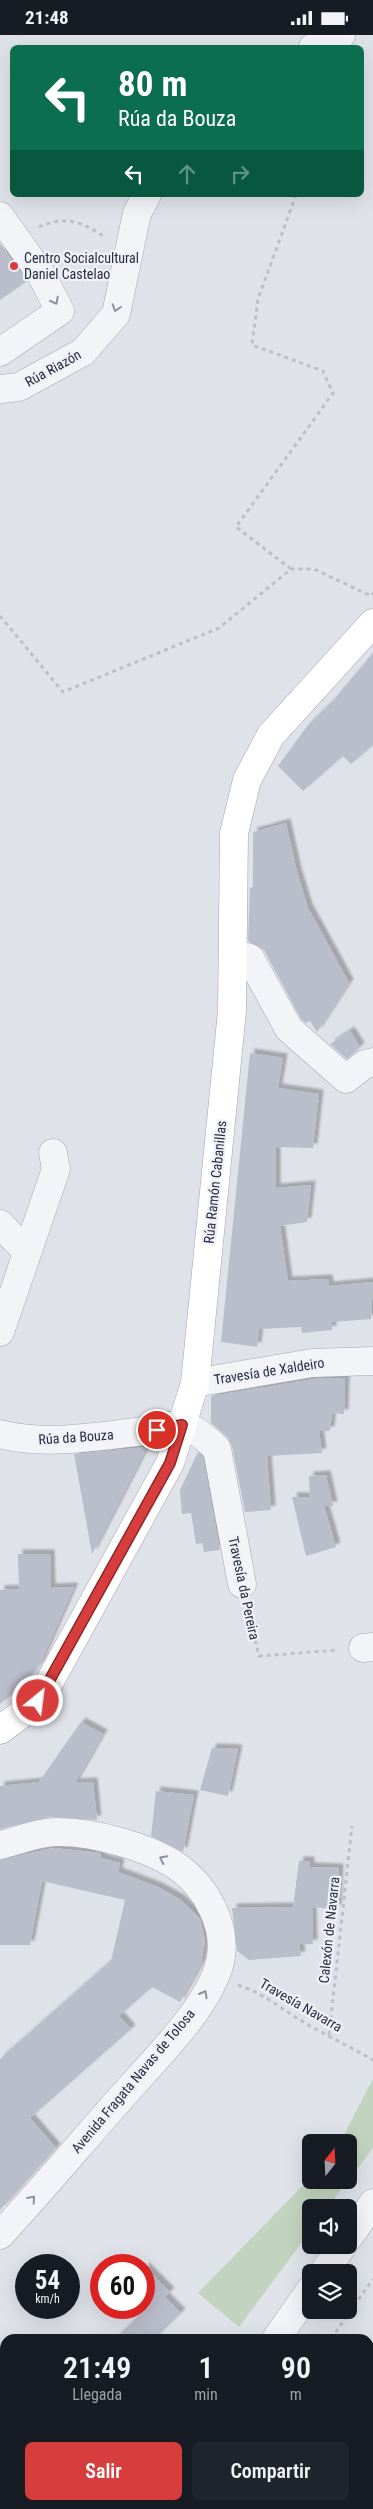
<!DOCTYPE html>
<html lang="es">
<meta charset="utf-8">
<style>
:root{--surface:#171b24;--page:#20242c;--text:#f1f3f6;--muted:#9ea1a6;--accent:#d73d3c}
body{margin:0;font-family:"Roboto Condensed",sans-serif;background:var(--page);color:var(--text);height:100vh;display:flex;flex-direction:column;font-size:19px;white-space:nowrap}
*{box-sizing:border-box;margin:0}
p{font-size:16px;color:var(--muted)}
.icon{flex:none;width:28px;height:28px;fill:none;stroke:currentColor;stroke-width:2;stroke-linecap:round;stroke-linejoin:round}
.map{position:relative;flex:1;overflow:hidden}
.details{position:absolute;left:0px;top:2299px;width:374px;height:176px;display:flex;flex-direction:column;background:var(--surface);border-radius:15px 15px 0 0;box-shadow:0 5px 20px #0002}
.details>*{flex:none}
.top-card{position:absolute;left:10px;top:10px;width:354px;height:152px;border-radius:8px;box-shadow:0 5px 20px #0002;background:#0b6e4f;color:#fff;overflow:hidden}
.needle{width:32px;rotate:18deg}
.buttons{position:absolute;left:302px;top:2099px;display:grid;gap:10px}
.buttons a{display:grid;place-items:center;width:55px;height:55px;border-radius:8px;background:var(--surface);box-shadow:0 5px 20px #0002;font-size:25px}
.speed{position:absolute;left:15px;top:2219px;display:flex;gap:10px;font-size:25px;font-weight:700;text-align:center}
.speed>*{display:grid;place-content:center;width:65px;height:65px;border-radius:50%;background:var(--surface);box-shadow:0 5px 20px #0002;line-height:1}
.speed small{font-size:12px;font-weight:400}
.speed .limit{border:8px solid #d22;background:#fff;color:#111}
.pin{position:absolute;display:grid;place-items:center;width:42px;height:42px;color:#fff;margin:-21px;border:2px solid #fff;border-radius:50%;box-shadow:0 1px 5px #0007}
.me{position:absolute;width:55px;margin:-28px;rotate:29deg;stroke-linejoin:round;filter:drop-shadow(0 0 4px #0008)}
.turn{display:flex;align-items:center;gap:18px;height:105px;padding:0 25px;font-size:22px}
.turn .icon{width:65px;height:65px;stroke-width:2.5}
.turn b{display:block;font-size:35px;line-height:42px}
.lanes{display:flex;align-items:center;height:48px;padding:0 25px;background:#0003;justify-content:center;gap:25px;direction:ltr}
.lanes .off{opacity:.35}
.eta{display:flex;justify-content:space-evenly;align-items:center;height:85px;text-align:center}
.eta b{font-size:30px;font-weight:600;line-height:35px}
.action{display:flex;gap:10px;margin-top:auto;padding:10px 25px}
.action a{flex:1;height:58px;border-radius:8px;background:var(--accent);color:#fff;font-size:20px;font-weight:600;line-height:58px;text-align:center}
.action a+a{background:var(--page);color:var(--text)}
.status{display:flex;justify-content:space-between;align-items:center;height:35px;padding:0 25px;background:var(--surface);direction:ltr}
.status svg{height:14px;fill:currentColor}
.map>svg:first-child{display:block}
.green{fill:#c2d4c0}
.water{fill:#98a9cc}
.building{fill:#babdca;filter:url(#shadow)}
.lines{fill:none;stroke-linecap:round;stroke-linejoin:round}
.minor-casing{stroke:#a5a8b4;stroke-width:29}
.major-casing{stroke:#9ea4b6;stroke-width:29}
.path{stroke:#bec0c9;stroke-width:3;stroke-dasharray:4 4;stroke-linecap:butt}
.minor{stroke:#f3f4f8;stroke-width:28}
.major{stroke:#fff;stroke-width:28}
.oneway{stroke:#8d909d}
.route-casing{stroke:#8c2827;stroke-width:12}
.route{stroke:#d73d3c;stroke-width:9}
.poi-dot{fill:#d73d3c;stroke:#f0f1f7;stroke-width:2}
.labels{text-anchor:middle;stroke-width:4.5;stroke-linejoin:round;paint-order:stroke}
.poi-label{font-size:14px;fill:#272d42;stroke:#f0f1f7;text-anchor:start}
.street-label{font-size:14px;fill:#272d42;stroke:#f0f1f7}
</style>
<div class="status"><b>21:48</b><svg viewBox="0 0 49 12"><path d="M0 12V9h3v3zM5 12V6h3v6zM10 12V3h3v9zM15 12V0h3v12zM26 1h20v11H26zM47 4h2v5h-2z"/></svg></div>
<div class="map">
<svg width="373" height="2474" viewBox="0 0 373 2474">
<defs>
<filter id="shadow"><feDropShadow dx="4.5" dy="-4.5" stdDeviation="1" flood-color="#0004"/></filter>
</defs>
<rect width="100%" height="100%" fill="#e0e2ea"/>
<!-- green -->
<path class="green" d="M373 2044V2113L328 2172H311V2195L239 2292 198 2258 311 2142V2145H349V2108L340 2107Z"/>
<!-- water -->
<path class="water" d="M373 2313V2474H305L300 2470H369V2319Z"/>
<!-- building -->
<path class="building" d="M0 208 27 246 0 265Z
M373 618V710L351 729 343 721 303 756 278 731 309 689 332 667Z
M286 788 297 837 308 873 349 948 317 997 310 986 306 988 301 984 264 915 248 906 250 853 253 852V797Z
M350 996 360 1012 347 1024 330 1009Z
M250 1018 283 1023 278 1053 319 1059 313 1113 276 1112V1153L311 1150 307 1187 280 1191 288 1246 328 1244 329 1251 373 1247 371 1284 332 1287V1295L302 1298 301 1292 259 1294 257 1312 221 1307Z
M345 1343 344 1379 332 1378 330 1396H319L322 1418 267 1421 271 1475 245 1477 232 1411 228 1403 211 1388V1361L314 1344Z
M147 1412 92 1519 74 1419Z
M198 1417 203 1422 220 1515 204 1517 202 1508 196 1509 191 1478 182 1479 180 1455Z
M326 1440 333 1471H324L336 1512 306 1521 292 1462H310L309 1441Z
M18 1519H50L51 1553 74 1552 40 1629 19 1654 0 1669V1555L19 1554Z
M81 1687 103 1699 75 1748 93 1747 97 1785 50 1782 0 1794V1751L39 1747Z
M212 1713 238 1714 228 1761 200 1755Z
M156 1756 194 1760 183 1817 151 1801Z
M53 1813 100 1818 101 1823 120 1828 118 1837 158 1852 181 1865 200 1884 205 1905 201 1929 180 1967 152 1952 119 1981 131 1994 30 2083 56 2113 0 2175V2024L111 1926 125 1865 42 1846 30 1910H0V1825Z
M299 1826H310V1832L339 1833 337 1874 312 1872 313 1909H299L301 1921 249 1925 237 1916 232 1873 293 1872Z
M144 2231 170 2257 165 2262 181 2278 154 2304H115L144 2276Z"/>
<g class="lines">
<!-- minor casing -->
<g class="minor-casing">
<path id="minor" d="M313 12 341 0
M0 181 41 239 60 276 0 317
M0 354 19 352 83 317 116 279 137 178 147 160
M234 918 250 923 289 994 346 1044 365 1029 373 1027
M0 1189 27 1217
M0 1297 56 1134 53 1118
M195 1348 312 1328 373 1326
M0 1399C48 1411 97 1401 145 1396 156 1395 173 1388 183 1390 196 1394 208 1405 217 1414L242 1549
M363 1613 373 1612
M0 1810C18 1806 41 1796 59 1797 94 1797 149 1812 178 1832 206 1852 228 1891 220 1927 209 1973 151 2028 120 2064 80 2109 41 2156 0 2200
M349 2202 373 2168
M323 2238 343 2210
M276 2304 311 2254
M159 2474 162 2470"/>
</g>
<!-- major casing -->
<g class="major-casing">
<path id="major" d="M0 1695 39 1666 170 1428 195 1348 232 976 234 798 247 745 271 700 373 588"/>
</g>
<!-- path -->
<path class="path" d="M39 192C66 180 82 187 105 202
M291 534 236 492 333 358 323 336 252 310 258 264 296 160
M0 581 63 657 219 593 291 534H314L371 561 373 558
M248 1574 259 1621 338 1615
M238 1950C263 1958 283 1975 305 1988 327 2001 351 2012 373 2025
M329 2000 352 1791
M331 2304 373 2244
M369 2461 373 2456
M211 2474 213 2470
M360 2474 363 2470"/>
<!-- minor -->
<use href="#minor" class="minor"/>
<!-- major -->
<use href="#major" class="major"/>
</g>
<!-- one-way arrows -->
<defs><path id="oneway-chevron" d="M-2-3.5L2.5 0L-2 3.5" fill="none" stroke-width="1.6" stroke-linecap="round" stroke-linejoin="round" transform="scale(1.25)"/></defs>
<g class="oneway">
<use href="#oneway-chevron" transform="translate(55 266) rotate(63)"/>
<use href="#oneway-chevron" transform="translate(116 273) rotate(108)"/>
<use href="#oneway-chevron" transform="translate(163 1824) rotate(-153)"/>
<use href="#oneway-chevron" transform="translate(204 1959) rotate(-60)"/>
<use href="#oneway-chevron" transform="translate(32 2164) rotate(-49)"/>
</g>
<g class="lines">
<!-- route casing -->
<g class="route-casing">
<path id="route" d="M38 1666 170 1428 182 1390 157 1395"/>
</g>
<!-- route -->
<use href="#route" class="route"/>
</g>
<!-- markers -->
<circle class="poi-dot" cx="14" cy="231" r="5"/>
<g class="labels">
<!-- poi labels -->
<g class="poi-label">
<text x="24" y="228">Centro Socialcultural<tspan x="24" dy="16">Daniel Castelao</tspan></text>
</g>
<!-- street labels -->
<g class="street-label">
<text transform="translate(53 333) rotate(-29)" y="5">Rúa Riazón</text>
<text transform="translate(215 1147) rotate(-84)" y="5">Rúa Ramón Cabanillas</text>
<text transform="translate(269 1336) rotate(-9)" y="5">Travesía de Xaldeiro</text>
<text transform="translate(76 1402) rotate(-4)" y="5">Rúa da Bouza</text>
<text transform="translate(244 1553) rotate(78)" y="5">Travesía da Pereira</text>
<text transform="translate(329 1895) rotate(-84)" y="5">Calexón de Navarra</text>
<text transform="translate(301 1970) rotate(30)" y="5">Travesía Navarra</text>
<text transform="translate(133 2046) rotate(-50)" y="5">Avenida Fragata Navas de Tolosa</text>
</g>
</g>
</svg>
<div class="buttons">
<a><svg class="needle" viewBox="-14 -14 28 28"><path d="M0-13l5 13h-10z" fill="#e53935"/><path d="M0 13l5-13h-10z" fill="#9ea1a6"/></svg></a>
<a><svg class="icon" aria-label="sound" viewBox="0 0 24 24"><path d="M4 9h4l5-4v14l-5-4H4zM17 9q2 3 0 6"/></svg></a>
<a><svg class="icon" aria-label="layers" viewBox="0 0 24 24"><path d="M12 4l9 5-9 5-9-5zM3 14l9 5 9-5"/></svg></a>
</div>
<div class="speed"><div>54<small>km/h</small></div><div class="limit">60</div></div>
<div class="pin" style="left:157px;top:1395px;background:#d93025"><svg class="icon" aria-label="arrive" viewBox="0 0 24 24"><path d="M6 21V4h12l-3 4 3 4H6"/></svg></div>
<svg class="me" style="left:38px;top:1666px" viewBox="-20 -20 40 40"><circle r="17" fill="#d73d3c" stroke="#fff" stroke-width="3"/><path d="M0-11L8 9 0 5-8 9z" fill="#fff"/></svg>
<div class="top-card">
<div class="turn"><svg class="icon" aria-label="left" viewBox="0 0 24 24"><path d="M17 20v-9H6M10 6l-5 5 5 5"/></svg><div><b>80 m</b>Rúa da Bouza</div></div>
<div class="lanes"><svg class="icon" aria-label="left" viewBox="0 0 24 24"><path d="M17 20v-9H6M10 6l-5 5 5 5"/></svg><svg class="icon off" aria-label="ahead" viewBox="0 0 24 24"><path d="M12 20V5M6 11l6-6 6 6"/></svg><svg class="icon off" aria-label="right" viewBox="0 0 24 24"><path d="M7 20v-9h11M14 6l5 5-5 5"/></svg></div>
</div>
<section class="details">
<div class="eta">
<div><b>21:49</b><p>Llegada</p></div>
<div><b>1</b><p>min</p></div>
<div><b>90</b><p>m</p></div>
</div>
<div class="action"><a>Salir</a><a>Compartir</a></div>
</section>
</div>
